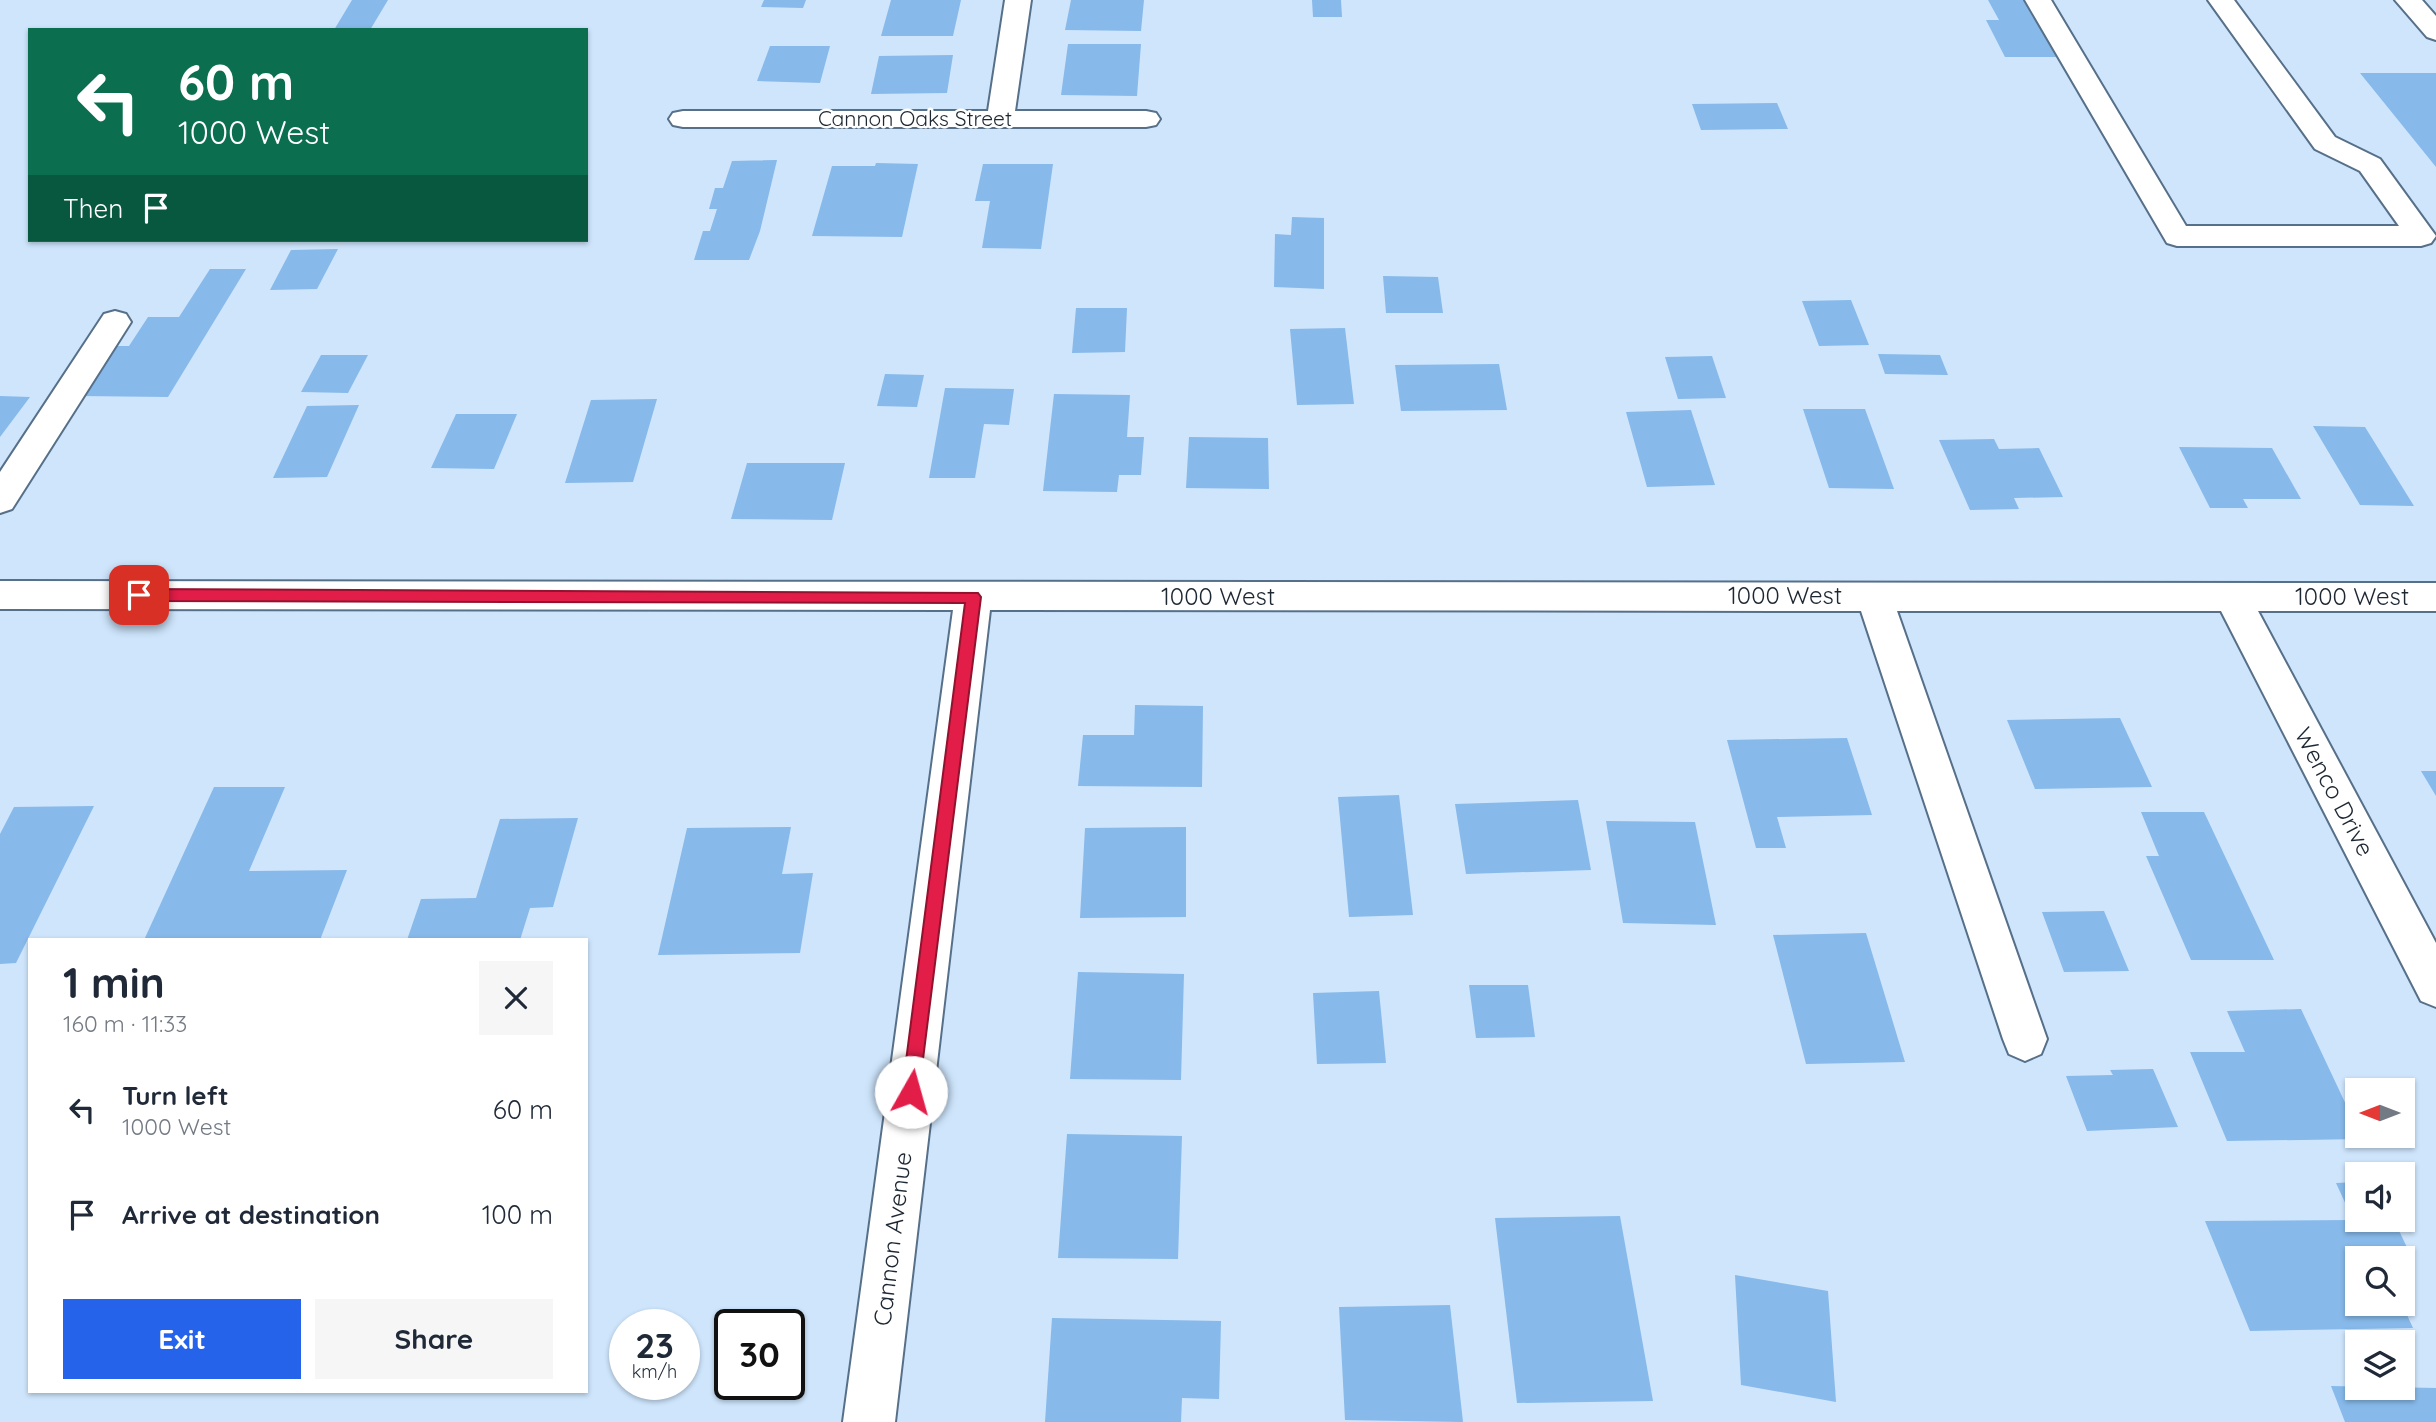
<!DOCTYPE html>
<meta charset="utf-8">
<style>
:root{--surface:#fff;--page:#f6f6f7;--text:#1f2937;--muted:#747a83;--accent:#2563eb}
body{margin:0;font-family:Quicksand,sans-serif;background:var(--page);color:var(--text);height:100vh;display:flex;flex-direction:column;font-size:26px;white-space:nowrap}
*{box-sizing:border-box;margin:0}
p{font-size:23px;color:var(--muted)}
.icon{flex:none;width:38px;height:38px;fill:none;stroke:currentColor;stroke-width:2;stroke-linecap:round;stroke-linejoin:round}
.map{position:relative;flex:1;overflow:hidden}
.drawer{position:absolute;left:28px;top:938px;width:560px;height:455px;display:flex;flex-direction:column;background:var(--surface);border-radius:0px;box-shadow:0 2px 5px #0004}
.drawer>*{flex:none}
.top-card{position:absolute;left:28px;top:28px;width:560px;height:214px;border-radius:0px;box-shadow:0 2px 5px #0004;background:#0b6e4f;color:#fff;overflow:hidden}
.needle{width:46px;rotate:270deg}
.fabs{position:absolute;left:2345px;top:1078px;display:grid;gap:14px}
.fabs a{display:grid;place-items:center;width:70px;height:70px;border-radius:0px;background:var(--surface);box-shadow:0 2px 5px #0004;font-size:35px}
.speed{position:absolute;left:609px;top:1309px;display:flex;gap:14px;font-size:35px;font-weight:700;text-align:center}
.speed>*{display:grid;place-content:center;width:91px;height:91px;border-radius:50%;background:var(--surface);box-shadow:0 2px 5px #0004;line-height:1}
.speed small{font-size:18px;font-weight:400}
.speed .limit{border:4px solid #111;border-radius:10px;background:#fff;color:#111}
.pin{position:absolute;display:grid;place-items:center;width:60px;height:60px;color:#fff;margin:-30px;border-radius:14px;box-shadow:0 4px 10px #0006}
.me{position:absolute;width:77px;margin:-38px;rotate:7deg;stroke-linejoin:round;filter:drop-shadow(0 0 5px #0008)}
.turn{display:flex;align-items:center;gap:24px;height:147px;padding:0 35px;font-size:32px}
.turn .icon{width:91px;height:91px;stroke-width:2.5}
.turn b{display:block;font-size:49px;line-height:60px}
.then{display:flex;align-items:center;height:66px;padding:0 35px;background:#0003;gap:14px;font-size:26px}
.round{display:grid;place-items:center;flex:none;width:74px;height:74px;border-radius:0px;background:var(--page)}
.head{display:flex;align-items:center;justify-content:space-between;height:119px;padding:0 35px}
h1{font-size:42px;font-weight:700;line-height:52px}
.action{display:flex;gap:14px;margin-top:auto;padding:14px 35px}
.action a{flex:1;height:80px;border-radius:0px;background:var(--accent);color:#fff;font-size:28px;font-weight:700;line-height:80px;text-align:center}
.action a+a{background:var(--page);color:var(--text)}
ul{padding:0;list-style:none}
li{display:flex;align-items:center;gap:21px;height:105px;padding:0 35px}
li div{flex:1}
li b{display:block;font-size:26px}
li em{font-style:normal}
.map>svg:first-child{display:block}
.building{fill:#87b9ea}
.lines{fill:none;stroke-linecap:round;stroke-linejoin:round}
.minor-casing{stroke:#577089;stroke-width:4}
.minor{fill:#fff;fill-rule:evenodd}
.route{fill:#e11d48;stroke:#92132f;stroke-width:2}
.labels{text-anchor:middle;stroke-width:5;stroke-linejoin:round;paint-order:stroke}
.far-street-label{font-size:21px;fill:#1d2732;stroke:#fff}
.street-label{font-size:24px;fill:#1d2732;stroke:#fff}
</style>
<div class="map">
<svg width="2436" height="1422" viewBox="0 0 2436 1422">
<rect width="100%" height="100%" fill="#cee5fc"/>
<!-- building -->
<path class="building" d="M352 0H388L370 30H334Z
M764 0H806L803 8 761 7Z
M891 0H961L953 36H881Z
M1071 0H1144L1141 31 1065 30Z
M1312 0H1341L1342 17H1313Z
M1988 0H2032L2065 57H2005L1986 20H1999Z
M1068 44H1141L1137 96 1061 95Z
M770 46H830L820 83 757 81Z
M953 55 947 93 871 94 879 56Z
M2360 73H2436V167Z
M1777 103 1788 129 1701 130 1692 104Z
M777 160 760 231 749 260H694L703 231H710L717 209H709L715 188H723L732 161Z
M876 163 918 164 902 237 812 236 832 166H875Z
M983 164H1053L1041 249 982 248 990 201H975Z
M1292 217 1324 218V289L1274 287 1275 234 1291 235Z
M338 249 317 289 270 290 291 250Z
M210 269H246L168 397 80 396 114 346H129L148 317H179Z
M1383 276 1438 277 1443 313H1386Z
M1851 300 1869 345 1819 346 1802 301Z
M1076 308H1127L1125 352 1072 353Z
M1345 328 1354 404 1297 405 1290 329Z
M1878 354 1940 355 1948 375 1885 374Z
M321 355H368L348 393 301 392Z
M1712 356 1726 398 1678 399 1665 357Z
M1499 364 1507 410 1401 411 1395 365Z
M885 374 924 375 917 407 877 406Z
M945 388 1014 389 1009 425 984 424 975 478H929Z
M1054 394 1130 395 1127 437H1144L1141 475H1119L1117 492 1043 491Z
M0 396 30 397 0 437Z
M657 399 633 482 565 483 591 400Z
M359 405 327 477 273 478 307 406Z
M1803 409H1865L1894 489 1829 488Z
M1691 410 1715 485 1647 487 1626 412Z
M456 414H517L494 469 431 468Z
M2313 426 2365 427 2414 506 2360 505Z
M1189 437 1268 438 1269 489 1186 488Z
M1994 439 1999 449 2039 448 2063 497 2014 498 2019 509 1970 510 1939 440Z
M2179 447 2272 448 2301 499H2243L2248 508H2210Z
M747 463H845L832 520 731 519Z
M1135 705 1203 706 1202 787 1078 786 1083 735H1134Z
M2120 718 2152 787 2035 789 2007 720Z
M1847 738 1872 815 1777 817 1786 848H1756L1727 740Z
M2421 771H2436V796Z
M214 787H285L249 871 347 870 320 940H144Z
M1399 795 1413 915 1349 917 1338 797Z
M1578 800 1591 870 1466 874 1455 804Z
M94 806 16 963 0 964V834L14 807Z
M2141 812H2204L2274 960H2191L2146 856H2159Z
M578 818 553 907 530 908 520 940H407L421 899 476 898 500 819Z
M1606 821 1695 822 1716 925 1623 923Z
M791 827 782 874 813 873 800 953 658 955 687 828Z
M1186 827V917L1080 918 1085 828Z
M2104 911 2129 971 2064 972 2042 912Z
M1866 933 1905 1062 1806 1064 1773 935Z
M1078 972 1184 974 1181 1080 1070 1079Z
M1469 985H1528L1535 1037 1476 1038Z
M1379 991 1386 1063 1317 1064 1313 993Z
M2301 1009 2357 1128V1136L2362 1139 2227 1141 2190 1052H2245L2227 1011Z
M2153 1069 2178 1127 2087 1131 2066 1076 2113 1075 2110 1070Z
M1067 1134 1182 1136 1178 1259 1058 1258Z
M2357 1182V1220H2394L2412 1258H2357V1304H2402L2413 1328 2250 1331 2205 1221 2353 1220 2336 1183Z
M1620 1216 1653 1401 1517 1403 1495 1218Z
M1735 1275 1828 1291 1836 1402 1741 1385Z
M1450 1305 1463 1422 1345 1420 1339 1307Z
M1052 1318 1221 1321 1219 1399 1182 1398 1181 1422H1045Z
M2331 1386 2436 1388V1422H2345Z"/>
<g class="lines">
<!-- minor casing -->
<g class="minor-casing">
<path id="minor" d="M1005 0H1031L1015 111H1146L1156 113 1160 119 1156 125 1146 127H683L673 125 669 119 673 113 683 111H988Z
M2025 0H2051L2186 226H2399L2360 171 2315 149 2208 0H2234L2335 137 2380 159 2436 236 2431 243 2421 246H2177L2167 243Z
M2395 0H2422L2436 16V40L2427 37Z
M115 311 126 314 131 322 12 509 0 513V472L104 314Z
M0 581 2436 583V611H2258L2436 943V1007L2421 1001 2221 611H1897L2047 1039 2041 1054 2025 1061 2009 1054 2003 1039 1861 611 990 610 895 1422H843L953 610 0 609Z"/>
</g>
<!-- minor -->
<use href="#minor" class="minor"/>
</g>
<!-- route -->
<path class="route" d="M139 589 978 593 981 597 918 1099 911 1101 905 1099 902 1092 965 603 139 601 131 595Z"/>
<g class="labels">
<!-- far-street labels -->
<g class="far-street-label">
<text x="915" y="126">Cannon Oaks Street</text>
</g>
<!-- street labels -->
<g class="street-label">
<text x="1785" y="604">1000 West</text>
<text x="1218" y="605">1000 West</text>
<text x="2352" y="605">1000 West</text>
<text transform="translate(2334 792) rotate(62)" y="8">Wenco Drive</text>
<text transform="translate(893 1239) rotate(-83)" y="8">Cannon Avenue</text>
</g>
</g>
</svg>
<div class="fabs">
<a><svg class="needle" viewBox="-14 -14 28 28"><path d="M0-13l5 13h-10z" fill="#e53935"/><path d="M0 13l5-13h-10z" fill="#747a83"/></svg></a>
<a><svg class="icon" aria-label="sound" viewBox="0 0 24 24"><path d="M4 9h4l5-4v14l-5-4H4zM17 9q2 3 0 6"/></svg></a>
<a><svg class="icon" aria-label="search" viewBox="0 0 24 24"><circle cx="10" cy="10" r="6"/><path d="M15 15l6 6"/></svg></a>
<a><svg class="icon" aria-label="layers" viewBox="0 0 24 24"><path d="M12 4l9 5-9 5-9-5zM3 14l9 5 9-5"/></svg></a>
</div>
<div class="speed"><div>23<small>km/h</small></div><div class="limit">30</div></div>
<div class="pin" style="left:139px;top:595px;background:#d93025"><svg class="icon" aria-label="arrive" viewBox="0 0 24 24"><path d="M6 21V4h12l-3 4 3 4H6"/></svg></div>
<svg class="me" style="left:911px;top:1092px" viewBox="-20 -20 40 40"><circle r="19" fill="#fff"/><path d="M0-13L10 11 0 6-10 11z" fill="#e11d48"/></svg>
<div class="top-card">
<div class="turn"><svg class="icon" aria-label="left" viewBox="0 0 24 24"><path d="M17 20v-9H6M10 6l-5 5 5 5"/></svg><div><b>60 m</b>1000 West</div></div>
<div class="then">Then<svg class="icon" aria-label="arrive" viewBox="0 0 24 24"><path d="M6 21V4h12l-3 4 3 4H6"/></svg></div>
</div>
<section class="drawer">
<div class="head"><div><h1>1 min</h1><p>160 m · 11:33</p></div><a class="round"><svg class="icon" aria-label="close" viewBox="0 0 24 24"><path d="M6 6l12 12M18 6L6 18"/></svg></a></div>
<ul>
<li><svg class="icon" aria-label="left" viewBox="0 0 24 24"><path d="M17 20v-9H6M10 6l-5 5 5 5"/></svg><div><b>Turn left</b><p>1000 West</p></div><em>60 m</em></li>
<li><svg class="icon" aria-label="arrive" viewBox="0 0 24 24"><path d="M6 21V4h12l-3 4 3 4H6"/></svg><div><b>Arrive at destination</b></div><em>100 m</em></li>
</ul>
<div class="action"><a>Exit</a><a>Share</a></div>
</section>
</div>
